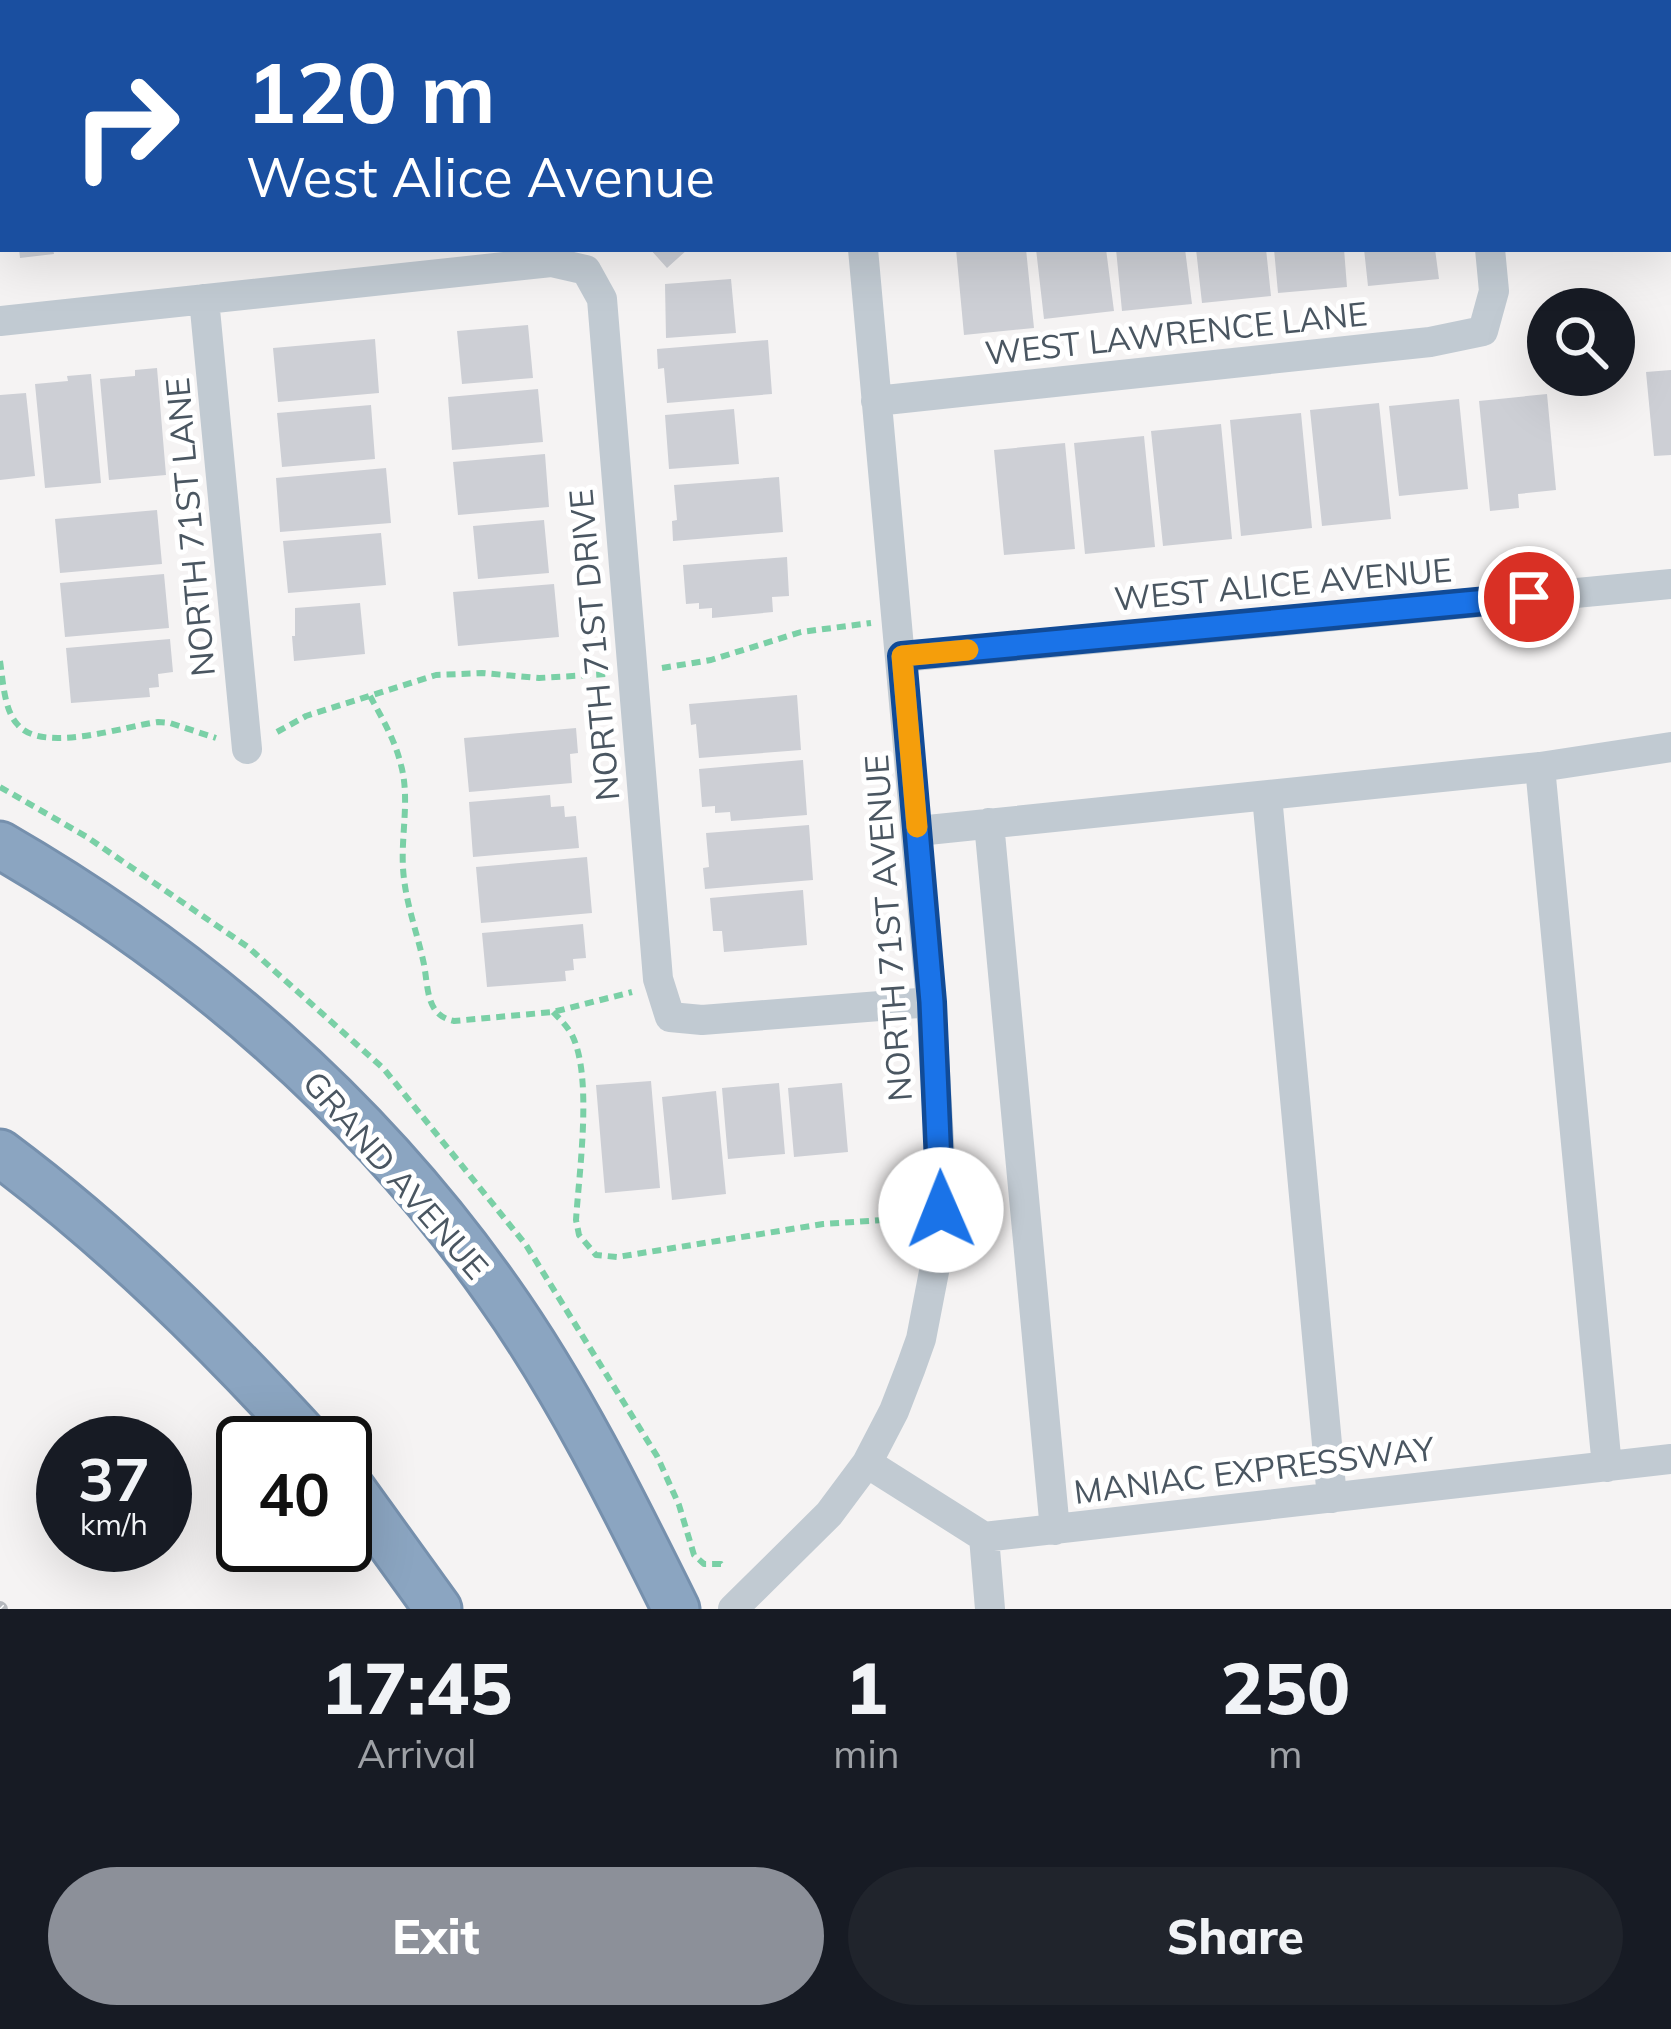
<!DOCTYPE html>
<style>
:root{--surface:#171b24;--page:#20242c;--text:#f1f3f6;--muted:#9ea1a6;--accent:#8c9099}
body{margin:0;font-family:Mulish,sans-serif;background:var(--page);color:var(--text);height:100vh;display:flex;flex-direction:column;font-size:45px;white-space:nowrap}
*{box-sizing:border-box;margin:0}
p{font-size:39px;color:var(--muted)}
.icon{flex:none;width:66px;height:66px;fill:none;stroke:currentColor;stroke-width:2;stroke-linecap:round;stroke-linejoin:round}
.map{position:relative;height:1609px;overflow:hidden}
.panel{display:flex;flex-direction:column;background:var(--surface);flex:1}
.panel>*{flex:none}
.top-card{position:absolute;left:0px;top:0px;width:1671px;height:252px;box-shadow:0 12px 48px #0002;background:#1a4fa0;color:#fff;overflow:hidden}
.tools{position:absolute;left:1527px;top:288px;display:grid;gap:24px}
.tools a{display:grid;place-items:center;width:108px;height:108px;border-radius:50%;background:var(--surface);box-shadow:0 12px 48px #0002;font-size:60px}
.speed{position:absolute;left:36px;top:1416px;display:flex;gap:24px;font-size:60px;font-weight:700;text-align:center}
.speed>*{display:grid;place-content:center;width:156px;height:156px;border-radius:50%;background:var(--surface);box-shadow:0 12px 48px #0002;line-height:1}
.speed small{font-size:30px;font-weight:400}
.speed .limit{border:6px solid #111;border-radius:18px;background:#fff;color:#111}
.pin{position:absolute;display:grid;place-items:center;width:102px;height:102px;color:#fff;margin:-51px;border:6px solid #fff;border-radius:50%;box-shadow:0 3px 12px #0007}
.me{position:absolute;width:132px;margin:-66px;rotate:359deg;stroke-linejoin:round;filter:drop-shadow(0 0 9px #0008)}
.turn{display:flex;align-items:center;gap:42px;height:252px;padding:0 48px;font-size:54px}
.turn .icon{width:156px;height:156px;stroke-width:2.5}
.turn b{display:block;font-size:84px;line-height:102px}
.eta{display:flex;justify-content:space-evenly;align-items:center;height:204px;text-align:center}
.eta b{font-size:72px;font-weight:800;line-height:84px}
.cta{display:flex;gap:24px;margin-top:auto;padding:24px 48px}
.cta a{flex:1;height:138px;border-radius:72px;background:var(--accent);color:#fff;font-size:48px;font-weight:800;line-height:138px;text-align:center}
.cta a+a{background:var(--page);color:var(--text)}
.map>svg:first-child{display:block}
.green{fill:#c3f1d5}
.building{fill:#cdcfd5}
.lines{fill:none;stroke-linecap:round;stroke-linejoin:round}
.highway-casing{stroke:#7690ad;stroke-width:51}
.path{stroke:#7ad0a6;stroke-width:6;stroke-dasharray:9 6;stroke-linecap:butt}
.minor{stroke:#c1cad2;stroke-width:30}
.highway{stroke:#8ba5c1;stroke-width:45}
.rail-casing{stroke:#b5b8bd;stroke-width:14}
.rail{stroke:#fff;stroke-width:9;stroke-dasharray:27;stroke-linecap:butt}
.route-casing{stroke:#114b97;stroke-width:30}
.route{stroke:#1a73e8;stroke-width:21}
.slow{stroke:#f59e0b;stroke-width:21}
.labels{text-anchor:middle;stroke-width:10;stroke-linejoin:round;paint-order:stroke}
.street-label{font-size:33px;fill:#4a5661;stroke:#fff}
</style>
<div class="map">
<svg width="1671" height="1609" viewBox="0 0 1671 1609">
<rect width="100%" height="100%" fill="#f5f3f3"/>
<!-- green -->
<path class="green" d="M942 0H1419L1428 3H942Z"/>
<!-- building -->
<path class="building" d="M19 249H53L54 254 20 258Z
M650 249H688L667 268Z
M956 249H1026L1034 328 964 335Z
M1036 249H1106L1114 311 1044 319Z
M1116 249H1185L1192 304 1122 311Z
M1196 249H1266L1271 296 1202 303Z
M1274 249H1344L1347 287 1278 293Z
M1364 249H1435L1439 279 1368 286Z
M731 279 736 333 666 338 665 284Z
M528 325 533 378 462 384 457 331Z
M375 339 379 393 278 402 273 348Z
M768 340 772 394 667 403 664 368 658 369 657 349Z
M157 368 166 475 109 480 100 379 135 376V370Z
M1671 370V455L1654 456 1646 372Z
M91 374 101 483 45 488 35 384 68 381 67 376Z
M538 389 543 442 452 450 448 397Z
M26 393 35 476 0 480V395Z
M1547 394 1556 490 1518 494 1519 508 1490 511 1479 401Z
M1459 399 1468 489 1399 496 1389 406Z
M1379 403 1391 519 1322 526 1310 410Z
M371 405 375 459 282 467 277 413Z
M734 409 739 464 669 469 665 415Z
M1301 413 1312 528 1241 536 1230 420Z
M1221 424 1232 539 1163 546 1151 431Z
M1144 436 1155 547 1085 554 1074 443Z
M1065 443 1075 549 1004 555 994 450Z
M545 454 549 507 458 515 453 462Z
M386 468 391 523 280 532 276 478Z
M779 477 783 532 673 541 672 521 677 520 674 485Z
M157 510 162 564 60 573 55 519Z
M544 520 549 573 478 579 473 526Z
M381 533 386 585 288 593 283 541Z
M787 557 789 596 772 597 773 612 712 618V608L699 609V603L686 604 683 565Z
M164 574 169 628 65 637 60 583Z
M554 584 559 637 458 646 453 592Z
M360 603 365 654 294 661 292 636H295V608Z
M170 639 173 672 158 674 159 687 149 688 150 697 71 703 66 648Z
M797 695 801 750 699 758 696 724 691 725 689 704Z
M576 728 578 753 570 754 572 783 469 792 464 738Z
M803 760 807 815 731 821 730 812 715 813V806L702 807 699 769Z
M550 795 551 807 564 806 565 817 576 816 579 848 473 857 469 802Z
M809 825 813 880 705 889 703 868 709 867 706 833Z
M587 857 592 913 481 923 476 867Z
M803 890 807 945 724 952 722 931H713L710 898Z
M583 924 586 958 573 959 574 970 565 971 566 981 487 987 482 933Z
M651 1081 660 1188 605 1193 596 1085Z
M779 1083 785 1154 728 1159 722 1088Z
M842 1083 848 1152 794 1157 788 1088Z
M716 1091 726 1194 672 1200 662 1097Z"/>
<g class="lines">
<!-- highway casing -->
<g class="highway-casing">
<path id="highway" d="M0 845C194 957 368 1107 498 1292 568 1391 622 1500 676 1609
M0 1153C114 1238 215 1338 311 1443
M345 1480 438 1609"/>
</g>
<!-- path -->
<path class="path" d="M1348 3 1352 0
M0 661C3 680 4 711 18 725 43 754 125 726 158 722L170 723 216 738
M662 668 711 660 801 632 871 623
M370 696C382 718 395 740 401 765 410 798 401 834 403 868 405 901 416 929 423 960 429 985 424 1015 454 1021L553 1012 632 992
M277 732 306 716 436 675 482 673 539 678 607 674
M0 787 87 837 248 947 384 1069 526 1245 657 1456 679 1505 694 1555 704 1564H721L724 1568
M553 1012C560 1019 567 1026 572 1035 593 1077 579 1172 576 1220L579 1235 596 1255 617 1257 823 1224 913 1218"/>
<!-- minor -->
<path class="minor" d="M842 0V3
M1474 3V0
M204 299 247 749
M0 321 551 262 586 270 602 299 658 979 670 1017 702 1020 931 1002
M876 401 1430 342 1483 331 1494 291 1490 249
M902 657 1671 584
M1540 767 1607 1467
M1267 796 1332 1498
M989 823 1055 1530
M918 831 1540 767 1671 747
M867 1463 984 1537 1671 1459
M984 1537 990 1609
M733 1609 829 1514 867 1463 894 1411 911 1367 921 1339 938 1251 941 1176 931 1002 863 249"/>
<!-- highway -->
<use href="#highway" class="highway"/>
<!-- rail casing -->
<g class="rail-casing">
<path id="rail" d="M0 1608 1 1609"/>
</g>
<!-- rail -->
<use href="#rail" class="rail"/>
</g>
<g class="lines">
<!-- route casing -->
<g class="route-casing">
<path id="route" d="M941 1210 932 1002 902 656 1529 597"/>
</g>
<!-- route -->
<use href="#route" class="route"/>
<!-- slow -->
<path class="slow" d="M917 827 902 656 968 650"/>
</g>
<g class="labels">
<!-- street labels -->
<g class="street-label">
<text transform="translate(1176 333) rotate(-6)" y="12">WEST LAWRENCE LANE</text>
<text transform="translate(190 527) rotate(-95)" y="12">NORTH 71ST LANE</text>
<text transform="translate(1283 584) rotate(-5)" y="12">WEST ALICE AVENUE</text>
<text transform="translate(594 645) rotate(-95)" y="12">NORTH 71ST DRIVE</text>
<text transform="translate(888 928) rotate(-94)" y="12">NORTH 71ST AVENUE</text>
<text transform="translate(396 1175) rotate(49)" y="12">GRAND AVENUE</text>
<text transform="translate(1254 1470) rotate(-7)" y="12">MANIAC EXPRESSWAY</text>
</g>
</g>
</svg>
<div class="tools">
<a><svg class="icon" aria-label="search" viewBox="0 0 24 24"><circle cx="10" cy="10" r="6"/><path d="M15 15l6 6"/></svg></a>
</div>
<div class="speed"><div>37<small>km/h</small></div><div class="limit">40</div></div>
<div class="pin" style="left:1529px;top:597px;background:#d93025"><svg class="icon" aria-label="arrive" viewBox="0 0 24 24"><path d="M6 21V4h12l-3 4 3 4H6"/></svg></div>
<svg class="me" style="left:941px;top:1210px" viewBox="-20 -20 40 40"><circle r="19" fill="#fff"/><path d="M0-13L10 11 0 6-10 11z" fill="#1a73e8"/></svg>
<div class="top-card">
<div class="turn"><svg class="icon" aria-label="right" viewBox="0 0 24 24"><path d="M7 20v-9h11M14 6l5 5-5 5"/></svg><div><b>120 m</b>West Alice Avenue</div></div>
</div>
</div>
<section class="panel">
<div class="eta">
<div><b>17:45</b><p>Arrival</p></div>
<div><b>1</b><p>min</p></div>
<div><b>250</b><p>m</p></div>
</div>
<div class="cta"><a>Exit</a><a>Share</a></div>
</section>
